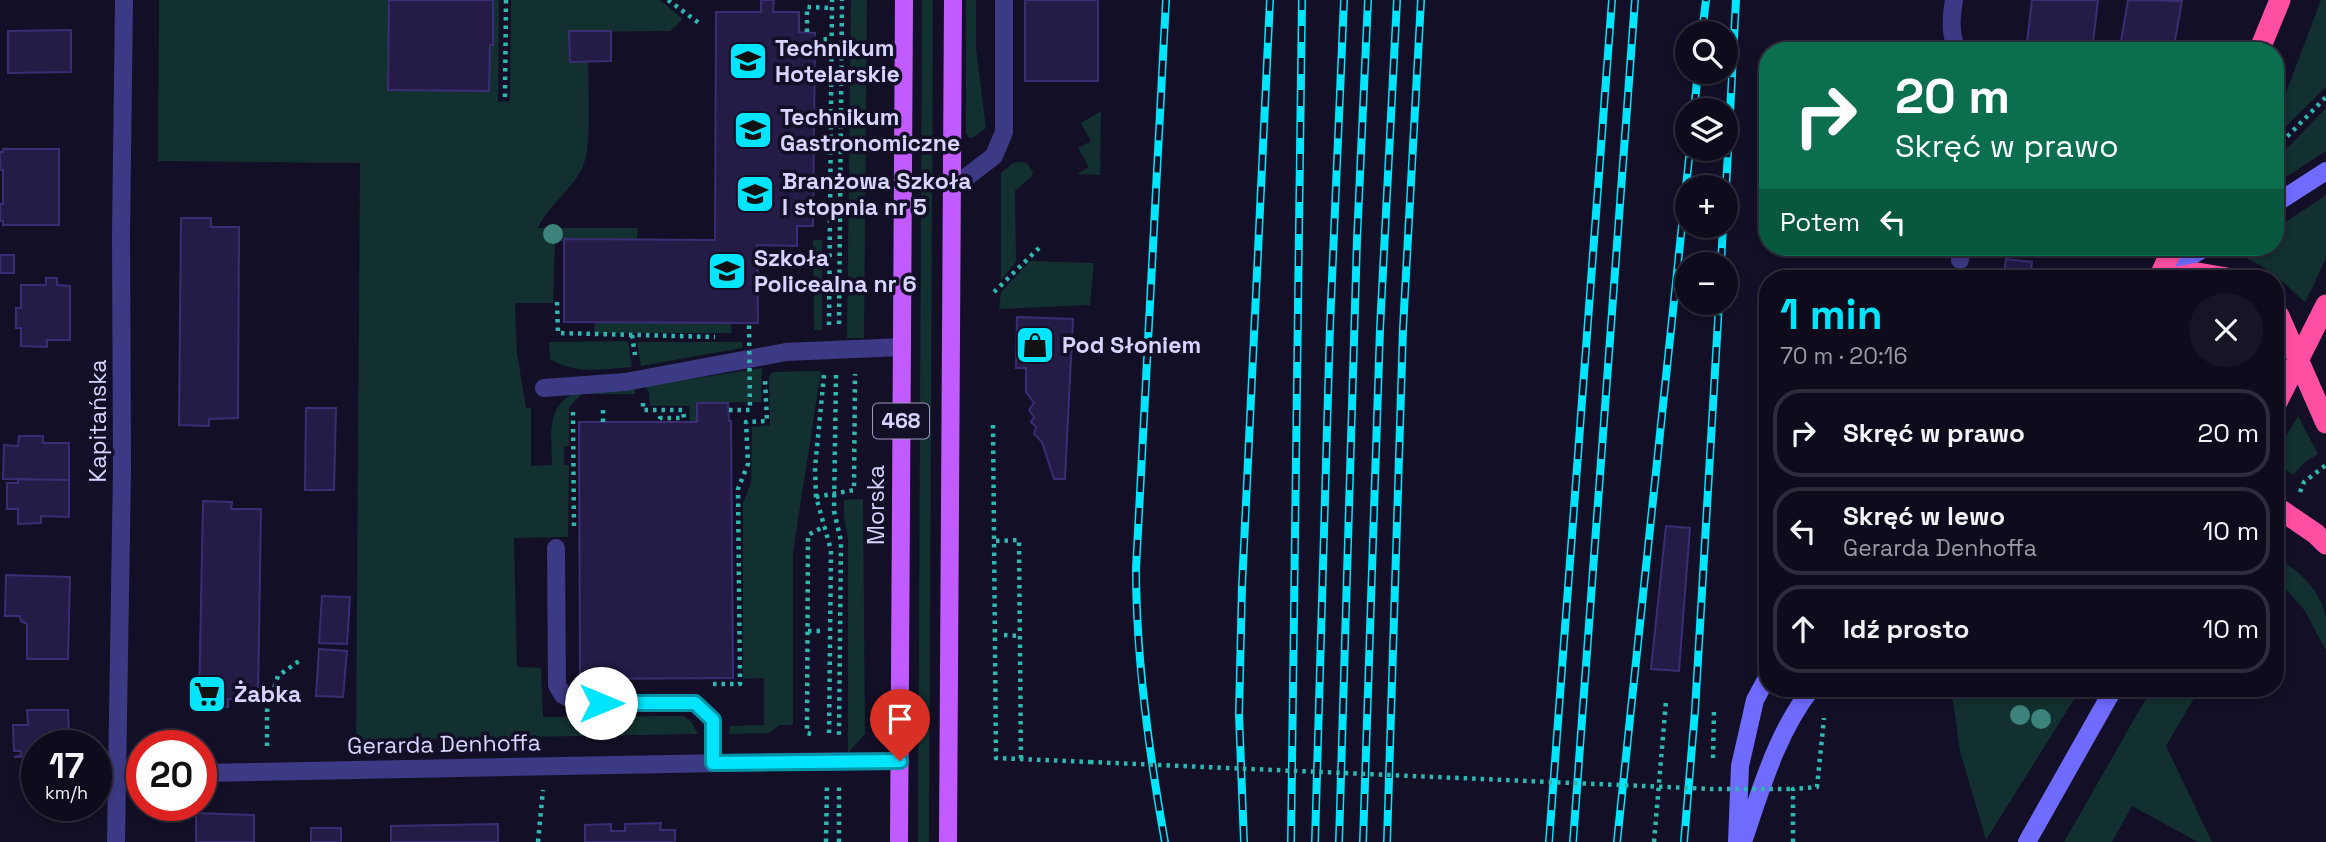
<!DOCTYPE html>
<html lang="pl">
<meta charset="utf-8">
<style>
:root{--surface:#0e0b1c;--page:#171425;--text:#f1f3f6;--muted:#9b9ba3;--line:#2e2b3b;--accent:#00e5ff}
body{margin:0;font-family:"Space Grotesk",sans-serif;background:var(--page);color:var(--text);height:100vh;display:flex;flex-direction:column;font-size:26px;white-space:nowrap}
*{box-sizing:border-box;margin:0}
p{font-size:23px;color:var(--muted)}
.icon{flex:none;width:38px;height:38px;fill:none;stroke:currentColor;stroke-width:2;stroke-linecap:round;stroke-linejoin:round}
.map{position:relative;flex:1;overflow:hidden}
.drawer{position:absolute;left:1759px;top:270px;width:525px;height:427px;display:flex;flex-direction:column;background:var(--surface);border-radius:28px;box-shadow:0 4px 10px #0003,0 0 0 2px var(--line)}
.drawer>*{flex:none}
.hud{position:absolute;left:1759px;top:42px;width:525px;height:214px;border-radius:28px;box-shadow:0 4px 10px #0003,0 0 0 2px var(--line);background:#0b6e4f;color:#fff;overflow:hidden}
.controls{position:absolute;left:1675px;top:21px;display:grid;gap:14px}
.controls a{display:grid;place-items:center;width:63px;height:63px;border-radius:50%;background:var(--surface);box-shadow:0 4px 10px #0003,0 0 0 2px var(--line);font-size:35px}
.speed{position:absolute;left:21px;top:730px;display:flex;gap:14px;font-size:35px;font-weight:700;text-align:center}
.speed>*{display:grid;place-content:center;width:91px;height:91px;border-radius:50%;background:var(--surface);box-shadow:0 4px 10px #0003,0 0 0 2px var(--line);line-height:1}
.speed small{font-size:18px;font-weight:400}
.speed .limit{border:10px solid #d22;background:#fff;color:#111}
.pin{position:absolute;display:grid;place-items:center;width:60px;height:60px;color:#fff;margin:-72px -30px;border-radius:50% 50% 50% 0;rotate:-45deg;box-shadow:0 0 7px #0007}
.pin .icon{rotate:45deg}
.me{position:absolute;width:77px;margin:-38px;rotate:90deg;stroke-linejoin:round;filter:drop-shadow(0 0 5px #0008)}
.turn{display:flex;align-items:center;gap:24px;height:147px;padding:0 21px;font-size:32px}
.turn .icon{width:91px;height:91px;stroke-width:2.5}
.turn b{display:block;font-size:49px;line-height:60px}
.then{display:flex;align-items:center;height:66px;padding:0 21px;background:#0003;gap:14px;font-size:26px}
.round{display:grid;place-items:center;flex:none;width:74px;height:74px;border-radius:37px;background:var(--page)}
.head{display:flex;align-items:center;justify-content:space-between;height:119px;padding:0 21px}
h1{font-size:42px;font-weight:700;line-height:52px;color:var(--accent)}
ul{padding:0;list-style:none}
li{display:flex;align-items:center;gap:21px;height:88px;margin:0 14px 10px;padding:0 7px;border:4px solid var(--line);border-radius:28px}
li div{flex:1}
li b{display:block;font-size:26px}
li em{font-style:normal}
.map>svg:first-child{display:block}
.green{fill:#12302f}
.building{fill:#241b47;stroke:#3b2d73;stroke-width:2}
.lines{fill:none;stroke-linecap:round;stroke-linejoin:round}
.path{stroke:#2fb8b0;stroke-width:4.5;stroke-dasharray:3.5 5;stroke-linecap:butt}
.lane{stroke:#3d3a85;stroke-width:18}
.street{stroke:#3d3a85;stroke-width:18}
.secondary{stroke:#6f6bff;stroke-width:18}
.primary{stroke:#c25bff;stroke-width:18}
.highway{stroke:#ff4fa3;stroke-width:21}
.rail-casing{stroke:#00e5ff;stroke-width:8}
.rail{stroke:#130f26;stroke-width:5;stroke-dasharray:16;stroke-linecap:butt}
.path-bridge{stroke:#2fb8b0;stroke-width:4.5;stroke-dasharray:3.5 5;stroke-linecap:butt}
.tree{fill:#3d827b}
.route-casing{stroke:#0095a6;stroke-width:18}
.route{stroke:#00e5ff;stroke-width:12}
.labels{text-anchor:middle;stroke-width:7;stroke-linejoin:round;paint-order:stroke}
.shield{fill:#130f26;stroke:#9e99be;stroke-width:2}
.shield-label{font-size:21px;font-weight:bold;fill:#d9d4ff}
.poi-label{font-size:23px;font-weight:bold;fill:#d9d4ff;stroke:#130f26;text-anchor:start}
.street-label{font-size:23px;fill:#d9d4ff;stroke:#130f26}
</style>
<div class="map">
<svg width="2326" height="842" viewBox="0 0 2326 842">
<rect width="100%" height="100%" fill="#130f26"/>
<!-- green -->
<path class="green" d="M159 0H389V90L493 45V0H499L498 102 510 101 511 0H660L683 19 670 31 569 32 570 62H588C588 87 592 146 583 166 573 190 548 205 538 228H638L637 239H564V241H555L553 303H515L517 353 526 408H531V466L552 465C552 440 545 407 573 394L635 387V394H582L569 407V446L564 447V465H569L568 537 514 538 517 667 541 668 543 717 683 716 691 721 698 734 356 740 360 163 158 161Z
M851 0H867L864 338H847Z
M922 0H933L929 842H918Z
M966 0H976V48L986 128 974 137 969 138 966 133Z
M2321 0H2326V87L2277 135 2275 134V122Z
M2326 108V151L2275 184V161Z
M1101 111 1100 175 1077 174 1089 167 1078 148 1091 141 1081 123Z
M1020 162 1027 163 1033 172 1032 176 1015 191 1016 262 1001 280V173L1013 163Z
M2326 195V258L2306 301H2303C2279 277 2269 268 2237 254L2248 247H2275V229Z
M813 240H822V330H814Z
M1030 261 1094 263 1090 305 999 309 1001 292Z
M595 322 731 323 732 333H594Z
M628 341 632 367C604 369 575 375 550 359L549 342Z
M637 342H742V348L641 366Z
M762 368 761 402 697 403V422H690L689 406H650L649 393 645 386Z
M821 371 793 552V725H780L769 733 729 734 730 726 764 725V678L743 679V503L751 483 752 427 770 425 769 376 773 372Z
M2298 416 2318 454 2305 462 2293 475 2275 462V455Z
M863 499 865 734 848 753V539L844 517V500Z
M2275 559C2299 567 2321 592 2326 617 2326 628 2326 640 2326 651L2305 611 2287 590 2275 600Z
M1951 688H2081L1986 840 1960 751Z
M2152 688H2200L2166 746 2212 842H2198L2132 806 2112 842H2064Z"/>
<!-- building -->
<path class="building" d="M389 0H493V45H490L489 91 388 90Z
M761 0H774L773 12H799V32L815 33 813 226H797V246L757 245 758 323 564 322V239L715 240 716 12H761Z
M1025 0H1098V81H1025Z
M2032 0H2098L2092 51H2026Z
M2128 0 2182 1 2173 51H2140L2120 47Z
M71 30V72L8 73V31Z
M569 31H611V61L570 62Z
M3 149H59V225H3V221H0V204H3V170H0V152H3Z
M181 218H211V227H239L238 418 209 419V426L179 425Z
M0 255H14V273H0Z
M2006 259 2032 262 2030 278H2003Z
M46 278H57V285L70 286V340H47V347L21 346V328H16V308H21V285H46Z
M1017 317 1073 319 1065 479H1054L1042 442 1034 434 1036 427 1031 422 1034 417 1029 410 1034 403 1026 392V368H1016Z
M697 403H728L729 421H731L733 678 580 679 579 422H697Z
M306 408H336L334 490H305Z
M19 436H43V443H69V480L3 479 4 445 18 446Z
M18 479 69 480V517L41 516V523L18 524V509H7V483H18Z
M203 501 232 502 231 509H261L258 699H228V707L199 706Z
M1666 526 1690 528 1679 671 1651 669Z
M6 575 70 577 68 659H27V624L21 621 20 616H5Z
M322 596 350 597 347 644 319 643Z
M319 649 347 651 343 697 316 696Z
M27 710H68L69 732H64V746H37V756L14 757 21 755V751H14L13 725H28Z
M196 813 254 815V842H196Z
M661 823 660 830H675V842H585V825L611 824V831H625V824Z
M498 824V842H391V826Z
M311 828H341V842H311Z"/>
<g class="lines">
<!-- path -->
<path class="path" d="M668 0 699 23
M807 32V7L832 8
M815 40 832 39
M505 97 506 0
M2275 144 2278 146 2326 97
M994 292 1039 248
M557 302 558 333 715 337
M839 324 842 0
M829 325 832 0
M632 335 635 355
M824 375 815 468 816 497 831 550 829 738
M836 375 834 511 841 541 839 736
M643 403V410H683L684 418H660V422
M573 412 574 529
M603 422V410
M993 425 996 758 1090 762
M2300 492 2304 482 2326 465
M816 497 854 490 855 374
M996 541 1019 540 1021 760
M808 631H823
M1004 635 1021 636
M713 684H740L738 489 748 464 746 422 767 421 765 380
M811 734 807 733 808 535 825 526
M267 746V711L278 676 299 661
M1713 758 1714 710
M538 842 543 790
M826 842 827 785
M839 842V787
M1654 842 1666 701
M1793 842V789L1817 787 1824 718"/>
<!-- lane -->
<path class="lane" d="M1954 0C1951 16 1950 37 1958 51
M951 189 994 156 1004 132V0
M1960 260 1962 247
M544 388 625 382 786 352 902 347
M556 548 557 685 563 695 578 703H695L713 720V763
M771 762 900 761"/>
<!-- street -->
<path class="street" d="M117 773H142
M201 773 771 762
M116 842 122 468 121 233 124 0"/>
<!-- secondary -->
<path class="secondary" d="M2275 204 2326 171
M2164 278 2175 265 2207 247
M1737 842 1740 766 1755 700 1768 676
M1743 842C1761 789 1777 732 1812 688
M2027 842 2114 688"/>
<!-- primary -->
<path class="primary" d="M899 842 904 0
M948 842 953 0"/>
<!-- highway -->
<path class="highway" d="M2259 51 2280 0
M2159 278 2173 247
M2172 278 2198 273 2227 278
M2275 312 2279 316 2326 423
M2275 406 2326 305
M2275 506 2316 534 2326 544"/>
<!-- rail casing -->
<g class="rail-casing">
<path id="rail" d="M1702 33 1706 0
M1694 110 1698 72
M1726 189 1736 0
M1721 264 1723 226
M1165 842C1149 753 1136 660 1136 569L1166 0
M1244 842 1239 714 1242 587 1270 0
M1291 842 1302 0
M1315 842 1330 326 1344 0
M1339 842 1357 240 1368 0
M1363 842 1380 329 1397 0
M1387 842 1403 329 1421 0
M1549 842 1612 0
M1573 842 1635 0
M1617 842 1690 149
M1684 842 1695 711 1719 303"/>
</g>
<!-- rail -->
<use href="#rail" class="rail"/>
<!-- path-bridge -->
<path class="path-bridge" d="M729 410H750L749 323
M1090 762 1712 789H1793"/>
</g>
<!-- trees -->
<g class="tree">
<circle cx="553" cy="234" r="10"/>
<circle cx="2020" cy="715" r="10"/>
<circle cx="2041" cy="719" r="10"/>
</g>
<g class="lines">
<!-- route casing -->
<g class="route-casing">
<path id="route" d="M601 703H695L713 720V763L900 761"/>
</g>
<!-- route -->
<use href="#route" class="route"/>
</g>
<!-- icons -->
<defs>
<g id="school-square" transform="scale(2.0125)"><rect x="-9" y="-9" width="18" height="18" rx="4" fill="#00e5ff" stroke="#130f26"/><path d="M0-5L7-2L0 1L-7-2ZM-4 1L0 2.5L4 1V4Q0 6-4 4Z" fill="#111"/></g>
<g id="university-square" transform="scale(2.0125)"><rect x="-9" y="-9" width="18" height="18" rx="4" fill="#00e5ff" stroke="#130f26"/><path d="M0-5L7-2L0 1L-7-2ZM-4 1L0 2.5L4 1V4Q0 6-4 4Z" fill="#111"/></g>
<g id="shop-square" transform="scale(2.0125)"><rect x="-9" y="-9" width="18" height="18" rx="4" fill="#00e5ff" stroke="#130f26"/><path d="M-5-2.5h2.3a2.7 3.5 0 0 1 5.4 0H5L5.5 6h-11ZM-1.5-2.5h3a1.5 2.3 0 0 0-3 0Z" fill="#111"/></g>
<g id="supermarket-square" transform="scale(2.0125)"><rect x="-9" y="-9" width="18" height="18" rx="4" fill="#00e5ff" stroke="#130f26"/><path d="M-6-5.5h2.5l.6 2H6L4.5 2H-2.5L-4.4-4H-6ZM-1.5 3.2a1.3 1.3 0 1 0 .1 0ZM3 3.2a1.3 1.3 0 1 0 .1 0Z" fill="#111"/></g>
</defs>
<g fill-rule="evenodd">
<use href="#school-square" x="748" y="61"/>
<use href="#school-square" x="753" y="130"/>
<use href="#school-square" x="755" y="194"/>
<use href="#university-square" x="727" y="271"/>
<use href="#shop-square" x="1035" y="345"/>
<use href="#supermarket-square" x="207" y="694"/>
</g>
<g class="labels">
<!-- shield labels -->
<rect class="shield" x="873" y="403.5" width="56" height="35" rx="5"/>
<g class="shield-label">
<text x="901" y="428">468</text>
</g>
<!-- poi labels -->
<g class="poi-label">
<text x="775" y="56">Technikum<tspan x="775" dy="26">Hotelarskie</tspan></text>
<text x="780" y="125">Technikum<tspan x="780" dy="26">Gastronomiczne</tspan></text>
<text x="782" y="189">Branżowa Szkoła<tspan x="782" dy="26">I stopnia nr 5</tspan></text>
<text x="754" y="266">Szkoła<tspan x="754" dy="26">Policealna nr 6</tspan></text>
<text x="1062" y="353">Pod Słoniem</text>
<text x="234" y="702">Żabka</text>
</g>
<!-- street labels -->
<g class="street-label">
<text transform="translate(98 421) rotate(-90)" y="8">Kapitańska</text>
<text transform="translate(876 505) rotate(-90)" y="8">Morska</text>
<text transform="translate(444 744) rotate(-1)" y="8">Gerarda Denhoffa</text>
</g>
</g>
</svg>
<div class="controls">
<a><svg class="icon" aria-label="search" viewBox="0 0 24 24"><circle cx="10" cy="10" r="6"/><path d="M15 15l6 6"/></svg></a>
<a><svg class="icon" aria-label="layers" viewBox="0 0 24 24"><path d="M12 4l9 5-9 5-9-5zM3 14l9 5 9-5"/></svg></a>
<a>+</a>
<a>−</a>
</div>
<div class="speed"><div>17<small>km/h</small></div><div class="limit">20</div></div>
<div class="pin" style="left:900px;top:761px;background:#d93025"><svg class="icon" aria-label="arrive" viewBox="0 0 24 24"><path d="M6 21V4h12l-3 4 3 4H6"/></svg></div>
<svg class="me" style="left:601px;top:703px" viewBox="-20 -20 40 40"><circle r="19" fill="#fff"/><path d="M0-13L10 11 0 6-10 11z" fill="#00e5ff"/></svg>
<div class="hud">
<div class="turn"><svg class="icon" aria-label="right" viewBox="0 0 24 24"><path d="M7 20v-9h11M14 6l5 5-5 5"/></svg><div><b>20 m</b>Skręć w prawo</div></div>
<div class="then">Potem<svg class="icon" aria-label="left" viewBox="0 0 24 24"><path d="M17 20v-9H6M10 6l-5 5 5 5"/></svg></div>
</div>
<section class="drawer">
<div class="head"><div><h1>1 min</h1><p>70 m · 20:16</p></div><a class="round"><svg class="icon" aria-label="close" viewBox="0 0 24 24"><path d="M6 6l12 12M18 6L6 18"/></svg></a></div>
<ul>
<li><svg class="icon" aria-label="right" viewBox="0 0 24 24"><path d="M7 20v-9h11M14 6l5 5-5 5"/></svg><div><b>Skręć w prawo</b></div><em>20 m</em></li>
<li><svg class="icon" aria-label="left" viewBox="0 0 24 24"><path d="M17 20v-9H6M10 6l-5 5 5 5"/></svg><div><b>Skręć w lewo</b><p>Gerarda Denhoffa</p></div><em>10 m</em></li>
<li><svg class="icon" aria-label="ahead" viewBox="0 0 24 24"><path d="M12 20V5M6 11l6-6 6 6"/></svg><div><b>Idź prosto</b></div><em>10 m</em></li>
</ul>
</section>
</div>
